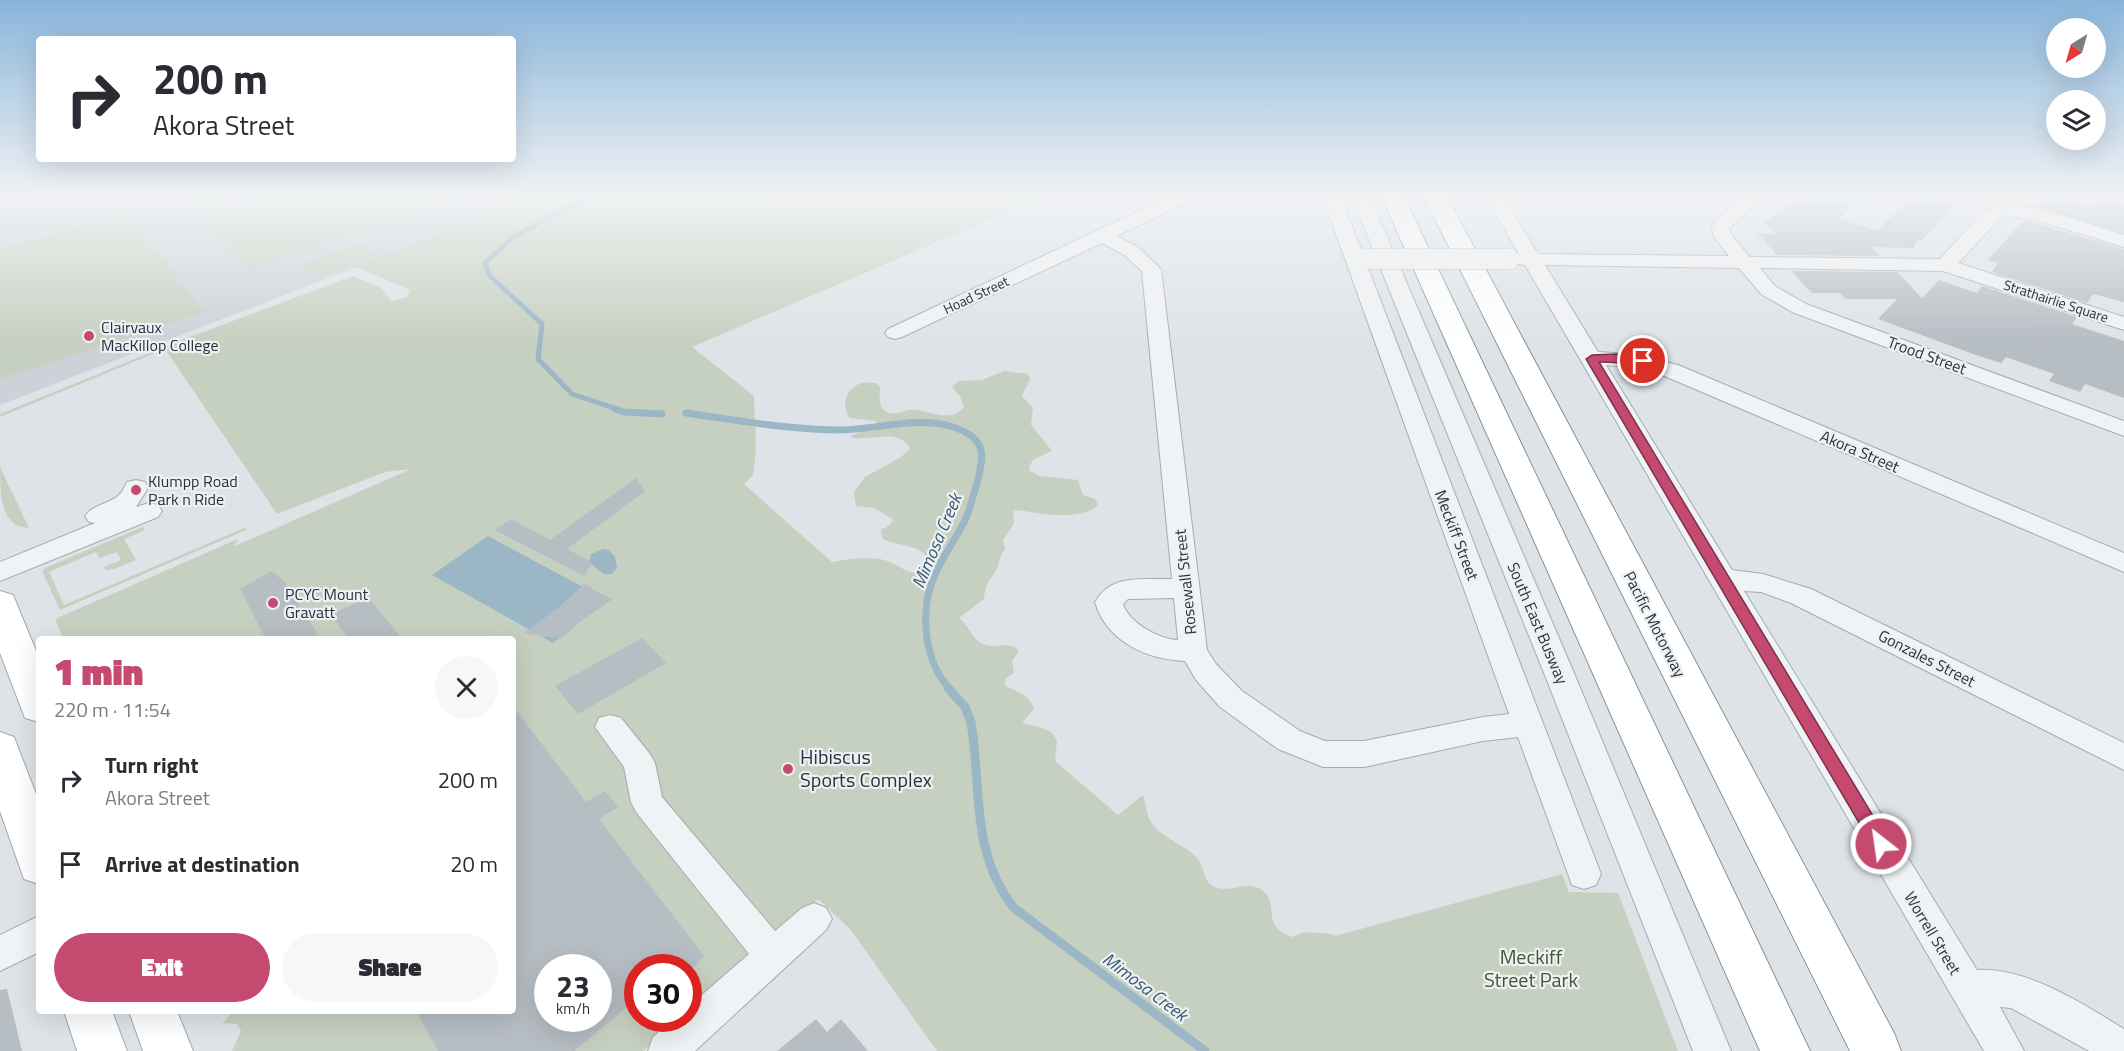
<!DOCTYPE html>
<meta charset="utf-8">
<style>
:root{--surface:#fff;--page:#f7f7f7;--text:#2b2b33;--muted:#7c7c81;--accent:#c54a70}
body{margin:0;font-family:"Titillium Web",sans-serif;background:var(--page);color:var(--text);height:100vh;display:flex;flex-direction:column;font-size:22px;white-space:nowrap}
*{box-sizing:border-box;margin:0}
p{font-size:20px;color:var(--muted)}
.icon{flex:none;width:33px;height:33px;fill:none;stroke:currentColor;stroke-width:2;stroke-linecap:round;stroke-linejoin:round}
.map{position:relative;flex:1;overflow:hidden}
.drawer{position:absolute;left:36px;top:636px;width:480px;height:378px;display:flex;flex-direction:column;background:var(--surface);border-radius:6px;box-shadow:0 6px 24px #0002}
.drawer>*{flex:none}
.guide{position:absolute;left:36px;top:36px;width:480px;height:126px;border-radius:6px;box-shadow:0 6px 24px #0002;background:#fff;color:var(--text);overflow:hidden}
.needle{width:39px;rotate:217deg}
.tools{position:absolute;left:2046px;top:18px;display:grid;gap:12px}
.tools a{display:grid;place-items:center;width:60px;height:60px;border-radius:50%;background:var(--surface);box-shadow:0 6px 24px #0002;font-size:30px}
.speed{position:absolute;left:534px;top:954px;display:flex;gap:12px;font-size:30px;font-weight:700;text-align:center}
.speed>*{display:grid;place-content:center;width:78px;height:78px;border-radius:50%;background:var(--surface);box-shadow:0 6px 24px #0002;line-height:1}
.speed small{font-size:15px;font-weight:400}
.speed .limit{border:9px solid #d22;background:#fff;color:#111}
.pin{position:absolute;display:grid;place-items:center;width:51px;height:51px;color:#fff;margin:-26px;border:3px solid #fff;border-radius:50%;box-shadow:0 2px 6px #0007}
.me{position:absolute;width:66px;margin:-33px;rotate:330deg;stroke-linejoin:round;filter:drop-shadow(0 0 4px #0008)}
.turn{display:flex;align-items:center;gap:21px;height:126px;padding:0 18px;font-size:27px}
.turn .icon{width:78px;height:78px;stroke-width:2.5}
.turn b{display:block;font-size:42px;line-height:51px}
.round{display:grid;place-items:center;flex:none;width:63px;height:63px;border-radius:32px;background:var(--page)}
.headline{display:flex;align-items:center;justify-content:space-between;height:102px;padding:0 18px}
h1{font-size:36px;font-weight:800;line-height:45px;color:var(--accent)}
.button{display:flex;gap:12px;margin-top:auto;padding:12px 18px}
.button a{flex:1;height:69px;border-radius:36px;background:var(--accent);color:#fff;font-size:24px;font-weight:800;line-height:69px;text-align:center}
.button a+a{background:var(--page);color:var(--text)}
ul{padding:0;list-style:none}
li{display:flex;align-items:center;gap:18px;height:84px;padding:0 18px}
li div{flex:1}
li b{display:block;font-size:22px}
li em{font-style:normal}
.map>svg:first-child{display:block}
.built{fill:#ccd2d8}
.green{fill:#c6d0c0;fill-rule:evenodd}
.water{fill:#9bb6c5}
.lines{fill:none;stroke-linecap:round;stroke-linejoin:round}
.stream-far2{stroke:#9bb6c5;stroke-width:5}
.stream-far1{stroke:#9bb6c5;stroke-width:7}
.stream{stroke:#9bb6c5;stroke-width:9}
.building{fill:#b6bdc3;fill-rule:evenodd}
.minor-casing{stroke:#a4abb0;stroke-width:2}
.major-casing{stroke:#9ea9b1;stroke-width:2}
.highway-casing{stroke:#86939c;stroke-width:2}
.minor{fill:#f0f3f5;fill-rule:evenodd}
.major{fill:#fff;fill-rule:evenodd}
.highway{fill:#fff;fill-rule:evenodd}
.minor-bridge-casing{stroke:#a4abb0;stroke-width:21;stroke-linecap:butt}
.minor-bridge{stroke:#f0f3f5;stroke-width:20}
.route{fill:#c54a70;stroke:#803049;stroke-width:1.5}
.poi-dot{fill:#c54a70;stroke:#edf1f4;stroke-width:2}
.labels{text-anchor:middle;stroke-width:4.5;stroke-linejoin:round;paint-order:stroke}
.far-street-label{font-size:14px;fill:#28333c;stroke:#edf1f4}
.poi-label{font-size:16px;fill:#28333c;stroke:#edf1f4;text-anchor:start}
.street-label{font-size:16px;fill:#28333c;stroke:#edf1f4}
.water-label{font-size:18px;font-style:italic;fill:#35586d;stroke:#edf1f4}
.near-poi-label{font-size:20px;fill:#28333c;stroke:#edf1f4;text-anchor:start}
.near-park-label{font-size:20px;fill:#425736;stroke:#edf1f4}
</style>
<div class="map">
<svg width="2124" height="1051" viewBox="0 0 2124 1051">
<rect width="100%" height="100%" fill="#dee3e7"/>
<!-- built -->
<path class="built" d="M0 195H496L512 207 0 405Z"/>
<!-- green -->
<path class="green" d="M188 195H245L200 209Z
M281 195H473L474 196 248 269 204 218Z
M496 195H1046L692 347 754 396 756 450 753 475 744 484 832 562C848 559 862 557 879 559 900 562 910 582 931 568 925 540 901 550 882 538L881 529 886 528 894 520 874 508 856 506 854 492 865 477 901 457 910 448C899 428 870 441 851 438L852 435 879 426 875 421 850 418C840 406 846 387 862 383 866 382 872 383 876 383L880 387C880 393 878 405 884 410 894 419 904 408 915 410 934 412 950 423 964 407L960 396 952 387 959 381 982 380 1004 371 1028 374 1030 379 1022 396 1033 408 1031 425 1052 451 1034 459 1029 466 1030 471 1040 476 1078 480 1083 495 1095 499 1098 505C1078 523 1038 512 1013 510L1014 523 1003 540 1005 549C998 558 1000 564 995 572 987 584 986 584 984 599L959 618C970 626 972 641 986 645 998 649 1009 640 1019 651L1012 661 1014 673 1006 678 1005 686C1018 692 1029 694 1034 709L1022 723 1043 728 1052 733 1057 740 1055 761 1118 815 1143 795C1146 804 1147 818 1153 825 1164 839 1188 846 1198 859 1205 869 1203 884 1217 888 1232 892 1249 880 1262 890 1281 905 1259 925 1292 937L1304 932 1332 934 1335 936 1562 874 1569 892 1618 893 1678 1051H937L851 930 818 899 689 1011 688 968H638V1018L680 1019 643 1051H232L241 1031 237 1024 222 1023 231 1014 229 1011H513V639H63L55 619 238 539 235 546 411 469 385 472 277 514 165 349 0 417V414L179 341 353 276 381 288 392 301 407 297 410 290 354 266 511 207ZM548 968H598V1018H548Z
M128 213 203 312 0 379V249Z
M360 243 380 254 320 278 300 266Z
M0 467 29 528C0 527 0 493 0 467Z
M143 527 145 530 124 539 136 560 114 569 106 570 104 567 121 560 117 552 100 558 96 552 49 572 64 605 244 528 248 529 60 610 42 571 47 567Z"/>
<!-- water -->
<path class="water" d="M488 536 607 600 553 643 432 575Z
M603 549 609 550 615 557 617 568 612 574H604L589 563 591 554Z"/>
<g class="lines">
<!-- stream-far2 -->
<path class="stream-far2" d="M592 195 513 237 485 263 489 275 542 324 538 359 572 394 620 410"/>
<!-- stream-far1 -->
<path class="stream-far1" d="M615 409 624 412 662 414
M686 413C735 420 785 429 835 430 872 431 918 415 953 427 986 438 985 453 977 483 973 495 971 507 966 518 956 540 940 559 932 582 920 616 925 663 950 689"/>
<!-- stream -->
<path class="stream" d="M948 688 965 707 971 722C982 789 970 852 1014 908L1205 1051"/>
</g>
<!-- building -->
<path class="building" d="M1800 195H1864L1839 219 1877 231 1913 195H1940L1959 201 1921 241 1918 240 1915 243 1914 248 1871 247 1880 256 1777 255 1757 233 1776 234 1765 222Z
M2046 195 2095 207 2103 198 2124 204V233L2036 207Z
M2024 220 2124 249V302L2093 294 2087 303 1992 272 1998 263 1988 260Z
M1791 271 1897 272 1922 298 1939 280 1977 293 1982 286 2077 317 2072 324 2124 341V398L2085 384 2080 392 2049 381 2054 374 2006 357 2001 363 1976 355 1878 319 1897 299H1845L1840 293H1812Z
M636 478 645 491 567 549 592 562 584 576 495 530 511 519 550 540Z
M271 571 284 581 318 634 308 639H266L240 589Z
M585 583 597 592 613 599 581 621 561 639 524 633 558 608Z
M368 597 402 639H349L331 615Z
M642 638 666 663 578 714 555 686Z
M513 706 586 802 605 791 618 807 599 819 704 956 693 968H638V998L574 1051H438L416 1011H513ZM548 968H598V1018H548Z
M7 989 22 1051H0V990Z
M816 1019 827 1032 841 1019 868 1051H777Z"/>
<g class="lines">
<!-- minor casing -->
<g class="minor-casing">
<path id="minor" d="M1173 195H1196L1194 199 1116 236 1138 247 1161 269 1207 650 1216 664 1242 691 1300 731 1325 741H1364L1483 717 1509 714 1322 195H1340L1601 874 1596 885 1584 889 1572 885 1518 737 1483 741 1364 767H1323L1278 749 1220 707 1196 680 1185 661C1147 660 1106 641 1095 602 1112 573 1142 580 1172 579L1142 271 1124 255 1102 243 902 337 895 339 888 337 885 333 888 329ZM1174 598 1178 640C1159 639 1129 623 1123 604L1128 599Z
M1351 195H1369L1574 673 1731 1051H1693L1544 673Z
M1485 195H1502L1538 254 1729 256 1714 237 1711 228 1720 216 1746 195H1766L1729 228 1732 236 1750 257 1940 259C1954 245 1974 219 1989 209 2011 194 2098 227 2124 235V247L2036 220 2006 215 2002 216 1958 263 2124 317V330L1943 271 1760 268 1775 286 1806 304 2124 421V436L1792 312 1761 294 1739 268 1545 265 1598 352 1631 354 1678 365 2124 553V572L1662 375 1631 367 1606 365 1732 570 1763 574 1811 589 2124 743V770L1791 603 1761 592 1744 591 1977 970C2027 967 2083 1004 2124 1029V1051H2089L2011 1008 2000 1007 2024 1051H1984L1525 265 1511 263 1509 259 1511 255 1518 253Z
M136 480 145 482 148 488 136 507 149 503 158 505 162 511 158 517 0 581V562L95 523 89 522 85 516C92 505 109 504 119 495 123 491 124 487 127 482Z
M610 715 621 718 650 754 655 763 662 797 775 931 802 908 814 903 826 908 832 919 826 930 695 1051H648L653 1037 675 1018H688V1007L749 954 636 812 631 802 624 767 595 727 599 718Z
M39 916V952L0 971V935Z"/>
</g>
<!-- major casing -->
<g class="major-casing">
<path id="major" d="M0 591 13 595 39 658V722L25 718 0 653Z
M0 732 14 737 39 802V884L24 879 0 811Z
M64 1011H112L127 1051H77Z
M129 1011H177L193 1051H143Z"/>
</g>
<!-- highway casing -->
<g class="highway-casing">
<path id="highway" d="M1381 195H1403L1810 1051H1760Z
M1423 195H1446L1894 1033 1901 1051H1850Z"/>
</g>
<!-- minor -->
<use href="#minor" class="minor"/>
<!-- major -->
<use href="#major" class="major"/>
<!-- highway -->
<use href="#highway" class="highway"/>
<!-- minor-bridge casing -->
<g class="minor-bridge-casing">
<path id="minor-bridge" d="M1366 259H1509"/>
</g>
<!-- minor-bridge -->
<use href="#minor-bridge" class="minor-bridge"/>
</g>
<!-- sky -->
<linearGradient id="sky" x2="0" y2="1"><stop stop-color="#89b5da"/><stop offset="0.57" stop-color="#f0f2f4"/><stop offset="1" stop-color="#f0f2f4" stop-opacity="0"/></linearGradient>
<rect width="2124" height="343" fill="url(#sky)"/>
<!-- route -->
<path class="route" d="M1616 354 1643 358 1649 361C1641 367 1611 361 1599 362L1887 839 1890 844 1887 850 1881 852 1875 850 1586 359 1592 355Z"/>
<!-- markers -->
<g class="poi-dot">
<circle cx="89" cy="336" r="6"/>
<circle cx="136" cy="490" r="6"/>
<circle cx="273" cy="603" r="6"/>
<circle cx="788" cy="769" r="6"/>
</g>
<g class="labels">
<!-- far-street labels -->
<g class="far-street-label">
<text transform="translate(976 295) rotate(-25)" y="5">Hoad Street</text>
<text transform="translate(2056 301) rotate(18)" y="5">Strathairlie Square</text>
</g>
<!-- poi labels -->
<g class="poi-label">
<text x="101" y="333">Clairvaux<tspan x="101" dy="18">MacKillop College</tspan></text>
<text x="148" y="487">Klumpp Road<tspan x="148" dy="18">Park n Ride</tspan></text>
<text x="285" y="600">PCYC Mount<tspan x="285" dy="18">Gravatt</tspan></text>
</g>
<!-- street labels -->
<g class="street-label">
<text transform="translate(1927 355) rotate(20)" y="6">Trood Street</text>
<text transform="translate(1860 451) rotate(23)" y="6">Akora Street</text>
<text transform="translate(1457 535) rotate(69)" y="6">Meckiff Street</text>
<text transform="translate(1185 582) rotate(-96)" y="6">Rosewall Street</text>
<text transform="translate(1538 623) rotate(67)" y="6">South East Busway</text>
<text transform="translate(1655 624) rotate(63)" y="6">Pacific Motorway</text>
<text transform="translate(1927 658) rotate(27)" y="6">Gonzales Street</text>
<text transform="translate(1933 933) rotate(59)" y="6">Worrell Street</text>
</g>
<!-- water labels -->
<g class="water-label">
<text transform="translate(937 541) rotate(-67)" y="6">Mimosa Creek</text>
<text transform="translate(1145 987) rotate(37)" y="6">Mimosa Creek</text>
</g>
<!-- near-poi labels -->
<g class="near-poi-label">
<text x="800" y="764">Hibiscus<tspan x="800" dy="23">Sports Complex</tspan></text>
</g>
<!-- near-park labels -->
<g class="near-park-label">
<text x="1531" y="964">Meckiff<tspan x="1531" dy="23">Street Park</tspan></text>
</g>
</g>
</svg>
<div class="tools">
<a><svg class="needle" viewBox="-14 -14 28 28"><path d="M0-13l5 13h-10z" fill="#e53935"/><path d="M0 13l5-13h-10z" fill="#7c7c81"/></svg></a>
<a><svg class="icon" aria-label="layers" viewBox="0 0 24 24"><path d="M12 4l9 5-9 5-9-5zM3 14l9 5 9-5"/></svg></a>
</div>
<div class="speed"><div>23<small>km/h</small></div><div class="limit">30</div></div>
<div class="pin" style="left:1643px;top:361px;background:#d93025"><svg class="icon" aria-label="arrive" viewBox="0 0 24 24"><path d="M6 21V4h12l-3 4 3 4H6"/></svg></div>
<svg class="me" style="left:1881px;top:844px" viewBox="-20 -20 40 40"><circle r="17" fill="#c54a70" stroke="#fff" stroke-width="3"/><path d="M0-11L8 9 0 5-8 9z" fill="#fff"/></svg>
<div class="guide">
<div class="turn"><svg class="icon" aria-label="right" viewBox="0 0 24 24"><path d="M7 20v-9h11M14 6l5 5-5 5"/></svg><div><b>200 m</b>Akora Street</div></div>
</div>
<section class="drawer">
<div class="headline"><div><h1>1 min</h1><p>220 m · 11:54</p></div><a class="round"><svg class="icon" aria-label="close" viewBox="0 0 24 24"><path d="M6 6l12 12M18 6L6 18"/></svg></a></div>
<ul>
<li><svg class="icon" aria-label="right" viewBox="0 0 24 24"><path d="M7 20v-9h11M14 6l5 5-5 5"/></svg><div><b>Turn right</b><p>Akora Street</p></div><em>200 m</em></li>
<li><svg class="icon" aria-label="arrive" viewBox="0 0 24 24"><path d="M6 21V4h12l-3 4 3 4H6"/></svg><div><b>Arrive at destination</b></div><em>20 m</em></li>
</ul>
<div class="button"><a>Exit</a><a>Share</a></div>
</section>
</div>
